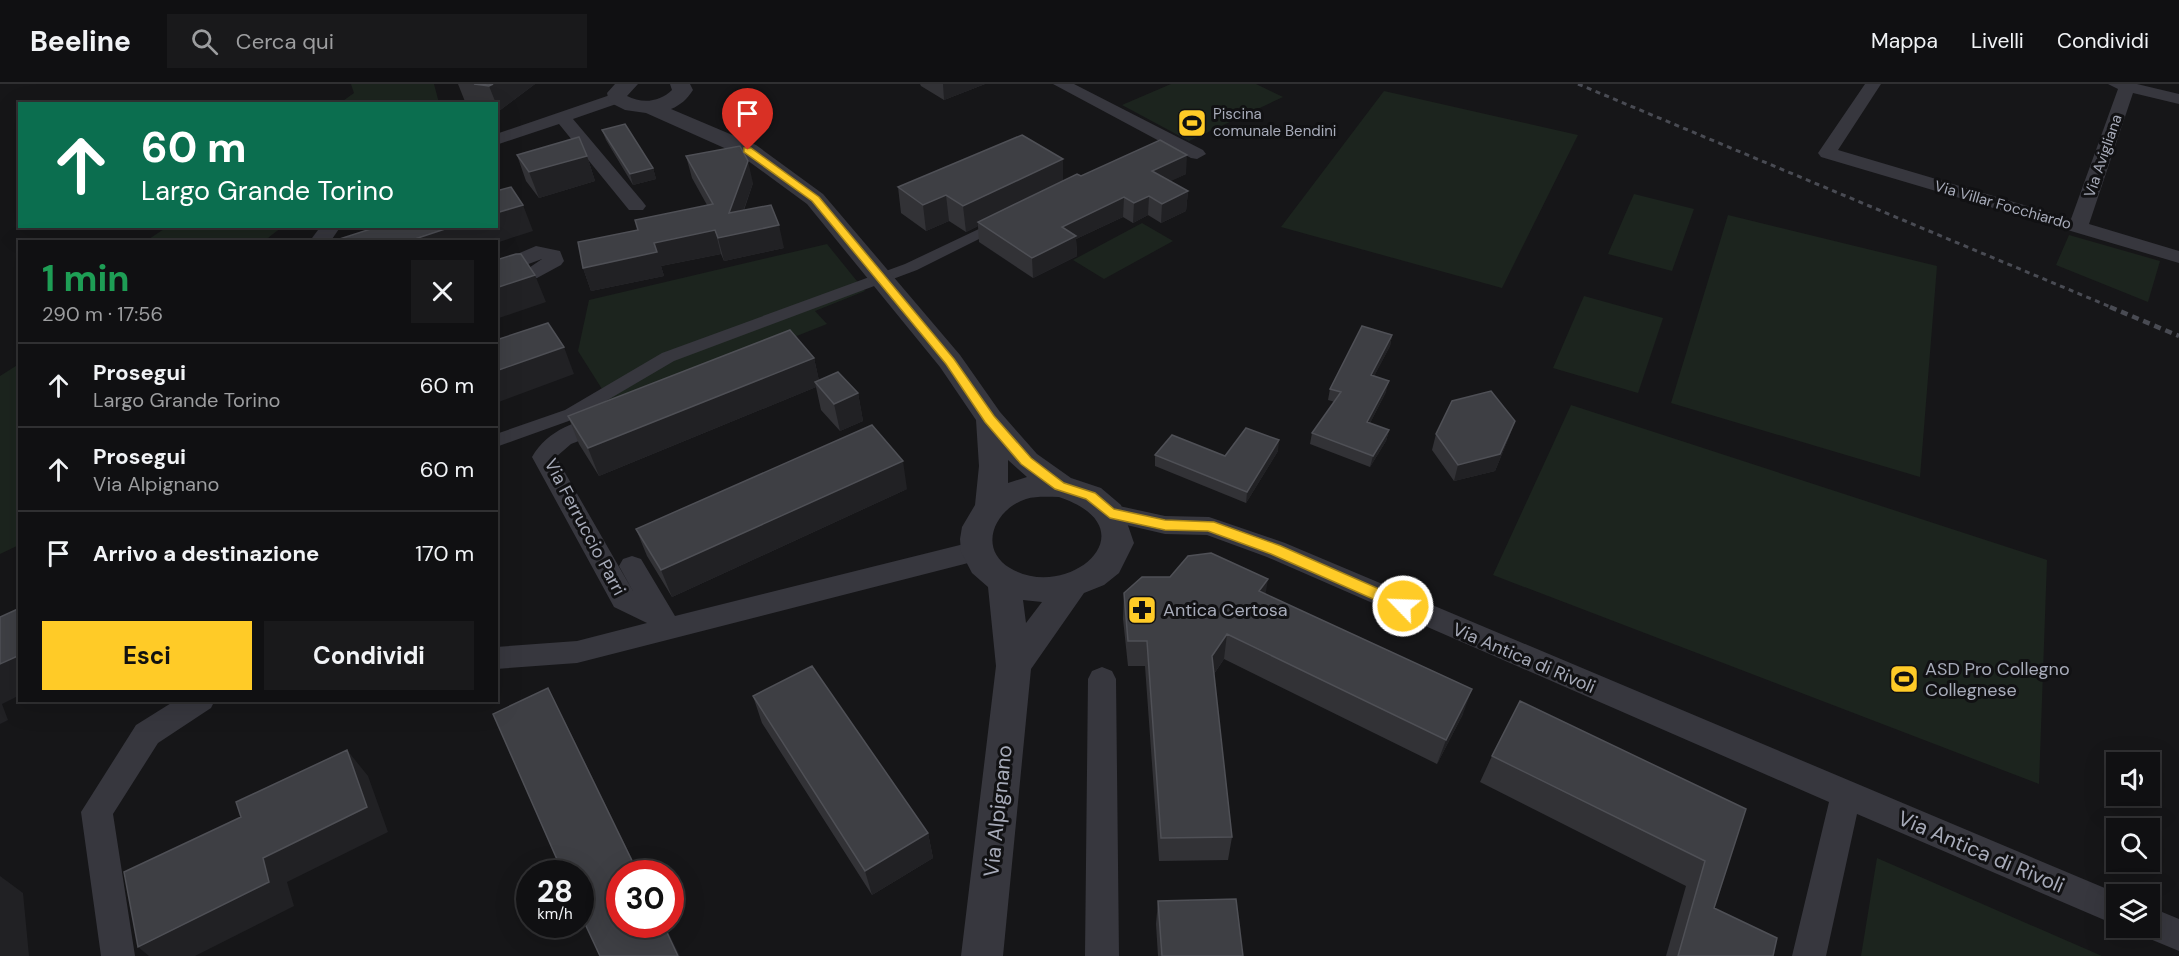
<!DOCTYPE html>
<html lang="it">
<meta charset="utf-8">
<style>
:root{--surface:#101012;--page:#19191b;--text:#f1f3f6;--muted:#9c9d9f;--line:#303032;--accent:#ffcb27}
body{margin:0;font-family:"DM Sans",sans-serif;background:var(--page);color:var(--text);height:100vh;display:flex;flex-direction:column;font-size:22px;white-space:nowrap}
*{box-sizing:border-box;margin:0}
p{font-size:20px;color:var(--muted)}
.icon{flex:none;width:33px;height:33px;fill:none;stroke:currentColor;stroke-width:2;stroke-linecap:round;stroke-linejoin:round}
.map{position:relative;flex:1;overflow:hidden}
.sheet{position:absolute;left:18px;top:156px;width:480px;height:462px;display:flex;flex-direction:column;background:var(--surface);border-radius:0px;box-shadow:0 6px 24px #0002,0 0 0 2px var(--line)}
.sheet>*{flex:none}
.guide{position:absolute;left:18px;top:18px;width:480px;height:126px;border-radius:0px;box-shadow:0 6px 24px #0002,0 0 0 2px var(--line);background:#0b6e4f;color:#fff;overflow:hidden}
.controls{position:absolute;left:2106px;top:668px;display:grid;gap:12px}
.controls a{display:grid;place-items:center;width:54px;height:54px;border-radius:0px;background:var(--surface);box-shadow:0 6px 24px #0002,0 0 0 2px var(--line);font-size:30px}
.speed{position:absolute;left:516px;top:776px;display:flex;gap:12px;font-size:30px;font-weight:700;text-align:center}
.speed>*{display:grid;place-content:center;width:78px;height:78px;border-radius:50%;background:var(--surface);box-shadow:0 6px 24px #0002,0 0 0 2px var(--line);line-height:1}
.speed small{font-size:15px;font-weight:400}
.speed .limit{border:9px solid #d22;background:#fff;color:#111}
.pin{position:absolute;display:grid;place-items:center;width:51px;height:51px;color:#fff;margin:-62px -26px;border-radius:50% 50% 50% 0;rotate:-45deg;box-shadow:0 0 6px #0007}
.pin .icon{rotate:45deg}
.me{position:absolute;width:66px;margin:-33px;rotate:294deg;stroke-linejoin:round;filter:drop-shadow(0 0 4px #0008)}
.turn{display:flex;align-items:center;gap:21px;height:126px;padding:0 24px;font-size:27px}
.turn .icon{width:78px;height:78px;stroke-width:2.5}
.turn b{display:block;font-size:42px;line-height:51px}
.round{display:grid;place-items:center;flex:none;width:63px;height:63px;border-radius:0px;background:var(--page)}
.headline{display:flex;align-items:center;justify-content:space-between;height:102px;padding:0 24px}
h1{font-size:36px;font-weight:700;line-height:45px;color:#1e9e55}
.action{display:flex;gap:12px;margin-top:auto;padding:12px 24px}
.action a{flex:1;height:69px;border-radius:0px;background:var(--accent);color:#111;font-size:24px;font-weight:700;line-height:69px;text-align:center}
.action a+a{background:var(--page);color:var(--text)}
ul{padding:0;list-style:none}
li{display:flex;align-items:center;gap:18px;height:84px;padding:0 24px;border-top:2px solid var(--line)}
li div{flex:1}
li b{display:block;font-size:22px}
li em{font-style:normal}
header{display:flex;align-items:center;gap:36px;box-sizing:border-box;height:84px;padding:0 30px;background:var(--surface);border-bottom:2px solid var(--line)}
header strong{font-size:28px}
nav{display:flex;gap:33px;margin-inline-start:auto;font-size:21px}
.search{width:420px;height:54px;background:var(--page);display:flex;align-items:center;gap:15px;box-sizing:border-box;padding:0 21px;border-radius:0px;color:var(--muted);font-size:22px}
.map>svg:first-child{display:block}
.green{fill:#1c241e}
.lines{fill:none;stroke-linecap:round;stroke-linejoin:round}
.pedestrian{fill:#37373e;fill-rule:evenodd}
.minor{fill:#37373e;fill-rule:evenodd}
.tertiary{fill:#37373e;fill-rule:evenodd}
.rail-far1{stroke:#494b53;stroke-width:3;stroke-dasharray:5 4.5;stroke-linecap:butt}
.rail{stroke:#494b53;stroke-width:4.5;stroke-dasharray:7 5;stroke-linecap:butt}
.wall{fill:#323236}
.shaded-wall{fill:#212124}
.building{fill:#3e3f44;stroke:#4f5056;stroke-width:1.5}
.route{fill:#ffcb27;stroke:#a68419;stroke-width:1.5}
.labels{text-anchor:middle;stroke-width:6;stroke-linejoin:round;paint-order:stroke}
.far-poi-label{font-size:15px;fill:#a7abb9;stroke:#111113;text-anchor:start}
.far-street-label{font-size:15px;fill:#a7abb9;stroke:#111113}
.street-label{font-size:18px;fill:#a7abb9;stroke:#111113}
.poi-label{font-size:18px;fill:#a7abb9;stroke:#111113;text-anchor:start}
.near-street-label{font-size:21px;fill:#a7abb9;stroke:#111113}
</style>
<header>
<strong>Beeline</strong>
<div class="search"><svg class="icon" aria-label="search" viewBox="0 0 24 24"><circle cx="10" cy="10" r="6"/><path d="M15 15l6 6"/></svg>Cerca qui</div>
<nav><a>Mappa</a><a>Livelli</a><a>Condividi</a></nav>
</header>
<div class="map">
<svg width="2179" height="872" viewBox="0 0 2179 872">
<rect width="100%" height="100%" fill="#161618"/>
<!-- green -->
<path class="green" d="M351 0H434L439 19H340L354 9Z
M1171 0H1256L1283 13 1189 57 1122 21Z
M1384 7 1578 51 1502 204 1281 143Z
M1634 110 1694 125 1672 187 1608 170Z
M1728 131 1937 182 1920 393 1671 319Z
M1142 139 1173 157 1104 195 1073 176Z
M167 143V142L282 143 264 157H146Z
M2069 151 2160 177 2148 218 2056 181Z
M827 160 865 207 815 227 827 240 614 324 578 267 589 216Z
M1584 212 1663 234 1638 309 1553 284Z
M19 280V461L0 470V292Z
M1571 321 2047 476 2039 700 1493 491Z
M1877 774 2102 872H1861Z"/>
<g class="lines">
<!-- pedestrian -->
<path class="pedestrian" d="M1002 134 1009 138 1007 141 917 186 674 277 577 334 496 363V350L565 326 662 269 905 180Z"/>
<!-- minor -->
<path class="minor" d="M1053 0H1074L1203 66 1206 70 1197 75 1191 74Z
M1865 0H1881L1838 66 2071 135 2118 5 2108 0H2137L2179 10V20L2133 9 2089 140 2179 167V179L1821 73 1818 69Z
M616 9 624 14 622 18 573 35 643 118 646 122 643 126H629L559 40 496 61V50Z
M321 142H341L330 158H309Z
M536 162 560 167 564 177 561 181 537 194H523L520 190 542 175 496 192V179Z
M607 329 615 331 619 337 615 343 571 360 556 373 634 509 619 482 623 475 632 472 641 475 675 532 976 457 985 460 989 467 985 474 976 477 577 579 496 585V563L577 557 647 539 614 523 532 373C548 345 577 337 607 329Z
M1110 420 1165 432 1209 433 1285 459 2119 810 2116 841 1857 730 1826 872H1792L1829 718 1267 473 1207 451 1165 450 1101 435 1097 429 1101 423Z
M1102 583 1112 587 1116 595 1119 872H1085L1088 595 1092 587Z
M176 616H215L211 624 158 659 113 730 135 872H101L81 728 136 641Z
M2150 823 2179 835V867L2138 850 2135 843H2150Z"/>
<!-- tertiary -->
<path class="tertiary" d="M615 0H638L627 12C642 20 660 18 672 6L670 0H690L693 6C687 15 681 21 671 25L756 61 823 110 960 271 1000 328 1037 370 1071 394 1101 404 1121 421 1134 459 1119 489 1104 501 1084 509 1031 585 1003 872H961L996 582 988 503 972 489 961 468 960 455 962 443 975 421 979 382 976 336 940 283 807 120 740 71 646 29 625 26 609 18 607 9ZM1008 376 1027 393 1008 399ZM1059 413C1154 445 1068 519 1010 484 977 464 995 425 1026 415 1036 412 1048 413 1059 413ZM1023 516 1042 518 1026 539Z"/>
<!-- rail-far1 -->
<path class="rail-far1" d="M1578 0 2113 224"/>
<!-- rail -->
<path class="rail" d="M2110 223 2179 252"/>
</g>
<!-- wall -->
<path class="wall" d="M458 0H535L499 27H496V20H466Z
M920 0H985L944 16 921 2Z
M602 46 653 84 656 95 633 101 606 56Z
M517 71 587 72 595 97 539 114 526 97Z
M686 72 753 99 744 126 784 164 724 177 721 170 661 182 664 192 591 207 583 184 638 146 707 121 692 94Z
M1186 90 1170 97 1188 107 1186 127 1161 139 1148 131 1133 139 1123 133 1076 155 1077 172 1033 194 979 158 978 142 966 148 949 137 926 147 901 129 898 103 1063 97 1081 92Z
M1392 251 1390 262 1374 292 1386 308 1370 339 1389 346 1386 357 1370 383 1310 360 1312 349 1335 318 1328 316 1330 305Z
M814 274 819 297 858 309 863 337 840 347 821 326 816 303 599 392 579 360 568 332Z
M1515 337 1509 353 1495 387 1454 397 1432 366 1436 350Z
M1278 367 1246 419 1155 382V371L1225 372Z
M907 405 672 513 647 472 636 445Z
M1124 509 1266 510 1463 630 1437 680 1224 575 1214 590 1232 753 1228 776 1159 777 1145 582H1128L1123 535Z
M753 612 928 749 933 774 872 811 762 639Z
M1492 672 1746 725 1714 824 1773 872H1666L1686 802 1480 698Z
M1158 817 1243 872H1158L1156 840Z"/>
<!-- shaded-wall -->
<path class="shaded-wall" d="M493 0H535L499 27 489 2Z
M943 0H985L944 16Z
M1187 71 1186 90 1152 106V87Z
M587 72 595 97 539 114 529 88Z
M1063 75V101L978 138V142L966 148 963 122Z
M748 77 753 99 735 150 779 141 784 164 724 177 718 154 729 129Z
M653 84 656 95 633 101 630 90Z
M1188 107 1186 127 1161 139 1162 120Z
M946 111 949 137 926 147 923 121Z
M1149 112 1148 131 1133 139 1134 119Z
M1124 113 1123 133 1076 155 1077 172 1033 194 1032 174 1062 143Z
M523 121 533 147 496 159V158H406L454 142H496V129Z
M715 146 721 170 661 182 664 192 591 207 583 184 654 159Z
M535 191 546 218 496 235V204Z
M1392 251 1390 262 1369 302 1371 291Z
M564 263 574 290 496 319V287Z
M814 274 820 301 815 298 816 303 599 392 588 364Z
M1389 297 1386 308 1365 349 1367 338Z
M858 309 863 337 840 347 834 320Z
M1515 337 1509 353 1495 387 1454 397 1458 381Z
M1389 346 1386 357 1370 383 1373 372Z
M1279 356 1278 367 1246 419 1247 408Z
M903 377 907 405 672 513 661 486Z
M1268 495 1264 520 1259 507Z
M1227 550 1224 575 1209 597 1212 572Z
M20 571V611L2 620 8 636 0 640V580Z
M548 604 562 631 639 789H638Z
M1472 605 1463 630 1437 680 1446 656Z
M347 666 368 692 388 748 287 798 294 822 195 872H149L138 863 263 774Z
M928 749 933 774 872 811 865 787Z
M0 792 23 809 29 872H0Z
M663 840H664L680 872H678Z"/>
<!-- building -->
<path class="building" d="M474 0H493L489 2Z
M625 40 653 84 630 90 602 46Z
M1022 51 1063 75 963 122 946 111 923 121 898 103Z
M579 53 587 72 529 88 517 71Z
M1160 56 1187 71 1152 87 1188 107 1162 120 1149 112 1134 119 1124 113 1062 143 1076 152 1032 174 978 138 1077 90 1081 92Z
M740 62 748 77 729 129 771 121 779 141 718 154 715 146 654 159 657 168 583 184 578 158 638 146 635 136 713 120 686 72Z
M511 103 523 121 496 129V107Z
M380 142H454L406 158H334L333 157Z
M516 170H521L535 191 496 204V176Z
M548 239 564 263 496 287V256Z
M1362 242 1392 251 1371 291 1389 297 1367 338 1389 346 1373 372 1312 349 1341 308 1330 305Z
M790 246 814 274 588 364 568 332Z
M838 288 858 309 834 320 815 298Z
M1491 307 1515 337 1500 370 1458 381 1436 350 1452 317Z
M872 341 903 377 661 486 636 445Z
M1246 344 1279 356 1247 408 1155 371 1172 351 1225 372Z
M1211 469 1268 495 1259 507 1472 605 1446 656 1227 550 1212 572 1232 753 1161 754 1147 557H1128L1124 509 1142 493H1170L1188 472Z
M20 524V571L0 580V533Z
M812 582 928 749 865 787 753 612Z
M548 604 638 789H620V840H663L678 872H600L580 829V789H563L493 630Z
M1520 617 1746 725 1714 824 1777 854 1773 872H1678L1705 777 1492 672Z
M347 666 367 723 263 774 269 798 138 863 124 788 241 733 236 718Z
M1236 815 1243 872H1162L1158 817Z"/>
<!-- route -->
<path class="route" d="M744 64H751L819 113 954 275 994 332 1031 374 1064 399 1095 409 1114 425 1165 436 1214 438 1281 462 1409 518 1411 522 1409 526H1398L1271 470 1208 447 1165 446 1110 434 1086 415 1055 405 1021 380 985 338 946 280 812 117 744 68Z"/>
<!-- icons -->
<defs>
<g id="stadium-square" transform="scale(1.5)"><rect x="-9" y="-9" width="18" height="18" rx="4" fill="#ffcb27" stroke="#111113"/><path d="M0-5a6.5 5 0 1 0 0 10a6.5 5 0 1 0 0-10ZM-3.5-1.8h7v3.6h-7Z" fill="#111"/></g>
<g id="pharmacy-square" transform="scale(1.5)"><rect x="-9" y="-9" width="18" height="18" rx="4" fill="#ffcb27" stroke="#111113"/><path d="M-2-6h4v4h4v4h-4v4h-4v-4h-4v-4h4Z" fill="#111"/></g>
</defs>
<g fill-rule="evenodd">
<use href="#stadium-square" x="1192" y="39"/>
<use href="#pharmacy-square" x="1142" y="526"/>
<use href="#stadium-square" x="1904" y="595"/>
</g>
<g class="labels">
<!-- far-poi labels -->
<g class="far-poi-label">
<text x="1213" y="35">Piscina<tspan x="1213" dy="17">comunale Bendini</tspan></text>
</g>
<!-- far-street labels -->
<g class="far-street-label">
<text transform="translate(2103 72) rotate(-71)" y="5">Via Avigliana</text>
<text transform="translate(2003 121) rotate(16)" y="5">Via Villar Focchiardo</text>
</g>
<!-- street labels -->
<g class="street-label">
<text transform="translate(585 443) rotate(62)" y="6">Via Ferruccio Parri</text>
<text transform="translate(1524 574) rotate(23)" y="6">Via Antica di Rivoli</text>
</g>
<!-- poi labels -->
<g class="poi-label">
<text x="1163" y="532">Antica Certosa</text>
<text x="1925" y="591">ASD Pro Collegno<tspan x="1925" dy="21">Collegnese</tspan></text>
</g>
<!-- near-street labels -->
<g class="near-street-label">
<text transform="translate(998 727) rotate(-84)" y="7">Via Alpignano</text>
<text transform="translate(1981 768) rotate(23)" y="7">Via Antica di Rivoli</text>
</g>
</g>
</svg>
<div class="controls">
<a><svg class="icon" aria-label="sound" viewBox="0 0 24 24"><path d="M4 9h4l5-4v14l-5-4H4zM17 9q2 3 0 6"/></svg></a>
<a><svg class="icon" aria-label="search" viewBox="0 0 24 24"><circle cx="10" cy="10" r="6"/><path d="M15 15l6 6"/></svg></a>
<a><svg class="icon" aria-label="layers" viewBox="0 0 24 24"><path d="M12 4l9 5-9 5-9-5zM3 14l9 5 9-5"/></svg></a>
</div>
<div class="speed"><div>28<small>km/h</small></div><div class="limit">30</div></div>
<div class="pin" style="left:748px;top:66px;background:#d93025"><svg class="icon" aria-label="arrive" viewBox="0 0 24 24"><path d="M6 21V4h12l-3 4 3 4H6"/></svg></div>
<svg class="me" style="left:1403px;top:522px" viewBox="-20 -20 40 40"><circle r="17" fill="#ffcb27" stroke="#fff" stroke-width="3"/><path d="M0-11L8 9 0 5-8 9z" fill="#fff"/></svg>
<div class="guide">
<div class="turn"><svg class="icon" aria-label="ahead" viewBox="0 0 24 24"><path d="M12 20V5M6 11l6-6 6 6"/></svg><div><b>60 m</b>Largo Grande Torino</div></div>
</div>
<section class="sheet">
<div class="headline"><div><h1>1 min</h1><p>290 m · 17:56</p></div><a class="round"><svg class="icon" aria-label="close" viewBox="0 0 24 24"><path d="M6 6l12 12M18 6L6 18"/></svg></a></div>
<ul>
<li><svg class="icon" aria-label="ahead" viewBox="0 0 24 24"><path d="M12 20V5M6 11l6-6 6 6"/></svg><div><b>Prosegui</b><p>Largo Grande Torino</p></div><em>60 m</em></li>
<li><svg class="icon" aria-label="ahead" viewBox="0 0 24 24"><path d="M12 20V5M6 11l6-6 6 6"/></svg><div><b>Prosegui</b><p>Via Alpignano</p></div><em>60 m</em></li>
<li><svg class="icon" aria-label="arrive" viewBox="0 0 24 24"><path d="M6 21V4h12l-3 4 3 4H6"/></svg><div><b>Arrivo a destinazione</b></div><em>170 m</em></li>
</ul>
<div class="action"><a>Esci</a><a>Condividi</a></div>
</section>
</div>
